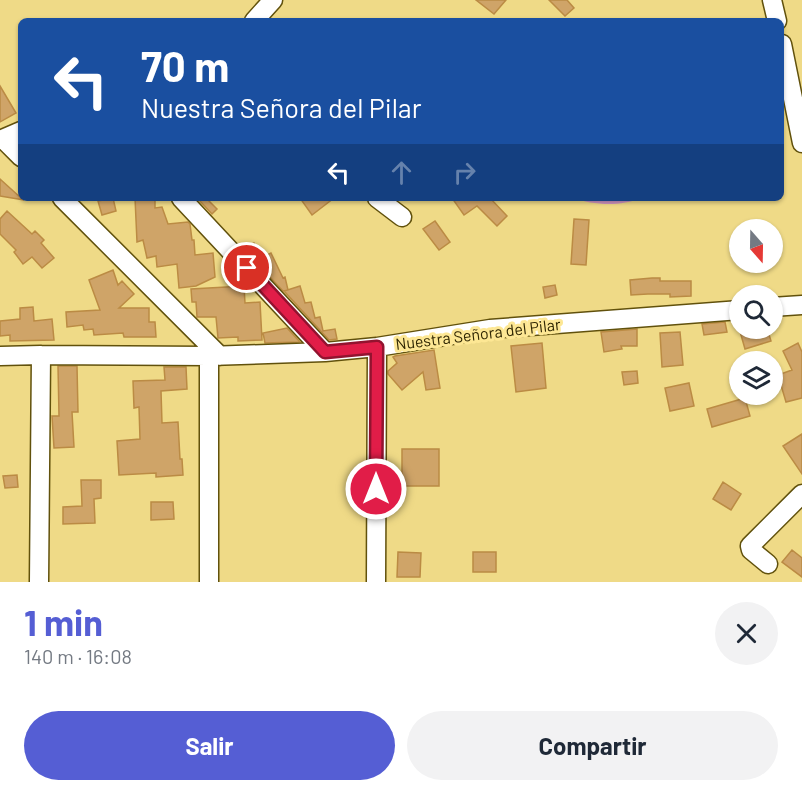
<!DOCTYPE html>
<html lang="es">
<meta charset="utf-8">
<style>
:root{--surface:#fff;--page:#f2f2f3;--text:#1f2937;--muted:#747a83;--accent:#555ed4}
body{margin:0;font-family:Barlow,sans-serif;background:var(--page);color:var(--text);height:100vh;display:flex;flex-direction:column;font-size:22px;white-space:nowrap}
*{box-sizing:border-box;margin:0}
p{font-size:20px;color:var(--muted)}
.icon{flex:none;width:33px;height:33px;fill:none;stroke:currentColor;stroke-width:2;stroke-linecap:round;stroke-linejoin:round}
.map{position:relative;height:582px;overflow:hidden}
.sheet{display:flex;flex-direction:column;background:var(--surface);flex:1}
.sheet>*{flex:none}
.top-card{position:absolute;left:18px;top:18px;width:766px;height:183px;border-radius:9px;box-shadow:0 2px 4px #0004;background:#1a4fa0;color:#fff;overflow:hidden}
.needle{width:39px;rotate:160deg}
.fabs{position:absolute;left:729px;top:219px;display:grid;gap:12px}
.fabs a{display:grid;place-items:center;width:54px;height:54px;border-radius:50%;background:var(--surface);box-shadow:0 2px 4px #0004;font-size:30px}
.pin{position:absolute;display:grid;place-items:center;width:51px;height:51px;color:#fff;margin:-26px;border:3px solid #fff;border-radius:50%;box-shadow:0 2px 6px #0007}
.me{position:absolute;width:66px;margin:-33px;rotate:0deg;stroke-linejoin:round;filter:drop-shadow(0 0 4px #0008)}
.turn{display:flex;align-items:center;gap:21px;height:126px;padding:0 24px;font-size:27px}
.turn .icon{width:78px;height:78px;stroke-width:2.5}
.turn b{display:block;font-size:42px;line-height:51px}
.lanes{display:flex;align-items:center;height:57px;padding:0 24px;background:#0003;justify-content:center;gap:30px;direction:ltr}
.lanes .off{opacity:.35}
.round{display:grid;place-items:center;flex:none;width:63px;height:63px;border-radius:32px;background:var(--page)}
.overview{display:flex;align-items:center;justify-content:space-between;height:102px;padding:0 24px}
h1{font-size:36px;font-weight:700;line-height:45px;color:var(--accent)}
.action{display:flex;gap:12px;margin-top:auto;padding:12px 24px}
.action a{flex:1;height:69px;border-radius:36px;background:var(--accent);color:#fff;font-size:24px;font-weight:700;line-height:69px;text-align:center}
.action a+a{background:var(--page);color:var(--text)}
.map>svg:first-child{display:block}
.water{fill:#d095c2}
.building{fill:#cfa468;stroke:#bb8b44;stroke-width:1.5}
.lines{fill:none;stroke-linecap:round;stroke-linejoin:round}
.minor-casing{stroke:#61510c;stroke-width:21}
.minor{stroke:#fff;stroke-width:18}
.route-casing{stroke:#92132f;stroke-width:15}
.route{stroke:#e11d48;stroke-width:10}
.labels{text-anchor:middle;stroke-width:6;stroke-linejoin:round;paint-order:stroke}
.street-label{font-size:16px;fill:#302703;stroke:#fde794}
</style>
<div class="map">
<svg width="802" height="582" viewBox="0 0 802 582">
<rect width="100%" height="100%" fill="#efda87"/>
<!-- water -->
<path class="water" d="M573 198H592L606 200 641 198C620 207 593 205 573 198Z"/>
<!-- building -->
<path class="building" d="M476 0H506L494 14Z
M549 0H567L574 8 565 16Z
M0 86 16 113 0 122Z
M0 179 21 198 24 200 0 196Z
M113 198 116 211 102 215 98 201Z
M135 198H155V208L162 207 168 224 188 222 190 224 192 240H194L195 255 213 253 215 277 196 286 179 288 177 264 157 267 156 256 147 258 143 240 137 242Z
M201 198H206L217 209 212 214 199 200Z
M300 198H334L312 215Z
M452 198H490L507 216 497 226 477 206 464 215Z
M7 211 32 234 35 231 44 240 41 243 54 258 42 268 32 257 23 264 14 252 16 250 0 234V219Z
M574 219 589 220 586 265 571 264Z
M435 221 450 242 439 250 423 229Z
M254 243 259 255 253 258 243 248Z
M271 253 283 278 285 277 288 290 283 291 267 274V271L265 272 255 261Z
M113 270 118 285 122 281 134 294 119 308H149V322H155L156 337H124L123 333 94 335 93 329 84 330 83 325 67 327 66 312 100 310 89 280Z
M652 278H660V281H691V296L670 297V294H648L631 295 630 280Z
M555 285 557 295 545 298 543 287Z
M244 286 245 303 260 302 262 340 238 341V337L218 338 216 317H197L196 302H192L191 289Z
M300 286 305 303 311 302 315 318 320 317 323 331 335 329 337 339 329 340 284 291Z
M33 307 34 321 52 319 54 340 10 341V335L0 336V321L20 319V308Z
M725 322 727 332 704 335 702 324Z
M287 328 300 342 265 343 263 333Z
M739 328H767L771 341 745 349Z
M637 329V346H621L622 349 604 352 601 332Z
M680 332 683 365 662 367 660 333Z
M542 343 546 388 516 392 511 346Z
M798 343 802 352V398L786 402 778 375 792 370 783 351Z
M434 350 440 388 426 390 423 372 402 390 388 374V371L397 363 393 357 395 356Z
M58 366H77L78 412H72L74 447 54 448 52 416H59Z
M164 367H186L187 389 161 391 162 423 178 422 180 459H182L183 475 156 477V473L119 475 117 441 140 439 139 407 134 408 133 381 165 380Z
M637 371 638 383 624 385 622 372Z
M689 383 694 406 670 411 665 388Z
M745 398 750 416 712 427 707 409Z
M802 434V474L783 446Z
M402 449H439V486H402Z
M17 475 18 487 5 488 3 476Z
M81 480H101V498L94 499 95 523 63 524V507L82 506Z
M723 482 741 494 731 510 713 499Z
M151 502H173L174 519 151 520Z
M792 550 802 558V577L782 562Z
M398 552 421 553 420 577H397Z
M473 552H496V572H473Z"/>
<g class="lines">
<!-- minor casing -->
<g class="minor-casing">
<path id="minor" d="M772 0 777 21
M254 21 273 0
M782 44 802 143
M3 139 21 157
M0 140 21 131
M62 198 220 356
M181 198 325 352
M377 198 402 217
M772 307 802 305
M0 356 41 355 209 356 325 352 377 347 490 329 740 310
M209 356V582
M768 564 751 550 750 546 802 494
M39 582 41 355
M376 582 377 347"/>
</g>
<!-- minor -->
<use href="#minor" class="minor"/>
</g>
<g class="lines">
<!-- route casing -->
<g class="route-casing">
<path id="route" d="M247 268 325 352 377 347 376 489"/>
</g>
<!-- route -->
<use href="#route" class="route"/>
</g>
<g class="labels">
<!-- street labels -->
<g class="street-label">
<text transform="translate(478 334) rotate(-7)" y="6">Nuestra Señora del Pilar</text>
</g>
</g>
</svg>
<div class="fabs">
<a><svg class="needle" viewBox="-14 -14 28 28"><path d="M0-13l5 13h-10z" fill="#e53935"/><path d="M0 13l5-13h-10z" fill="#747a83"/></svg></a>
<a><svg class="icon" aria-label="search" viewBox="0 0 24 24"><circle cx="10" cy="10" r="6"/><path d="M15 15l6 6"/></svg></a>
<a><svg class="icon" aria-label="layers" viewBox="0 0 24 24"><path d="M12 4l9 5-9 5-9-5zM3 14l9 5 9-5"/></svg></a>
</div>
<div class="pin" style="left:247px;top:268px;background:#d93025"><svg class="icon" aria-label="arrive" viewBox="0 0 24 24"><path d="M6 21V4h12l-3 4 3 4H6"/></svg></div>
<svg class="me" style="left:376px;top:489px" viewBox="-20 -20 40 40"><circle r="17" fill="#e11d48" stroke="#fff" stroke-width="3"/><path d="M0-11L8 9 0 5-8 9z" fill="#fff"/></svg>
<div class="top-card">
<div class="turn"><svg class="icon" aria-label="left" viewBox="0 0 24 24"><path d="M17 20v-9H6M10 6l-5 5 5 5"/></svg><div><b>70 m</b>Nuestra Señora del Pilar</div></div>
<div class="lanes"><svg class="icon" aria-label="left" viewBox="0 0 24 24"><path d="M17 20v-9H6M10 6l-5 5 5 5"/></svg><svg class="icon off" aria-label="ahead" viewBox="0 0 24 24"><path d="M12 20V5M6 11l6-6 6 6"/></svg><svg class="icon off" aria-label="right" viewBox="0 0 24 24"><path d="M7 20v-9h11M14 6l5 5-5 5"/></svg></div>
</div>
</div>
<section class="sheet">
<div class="overview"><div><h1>1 min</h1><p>140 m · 16:08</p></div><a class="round"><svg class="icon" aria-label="close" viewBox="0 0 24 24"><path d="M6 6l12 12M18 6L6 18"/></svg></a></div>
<div class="action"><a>Salir</a><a>Compartir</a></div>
</section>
